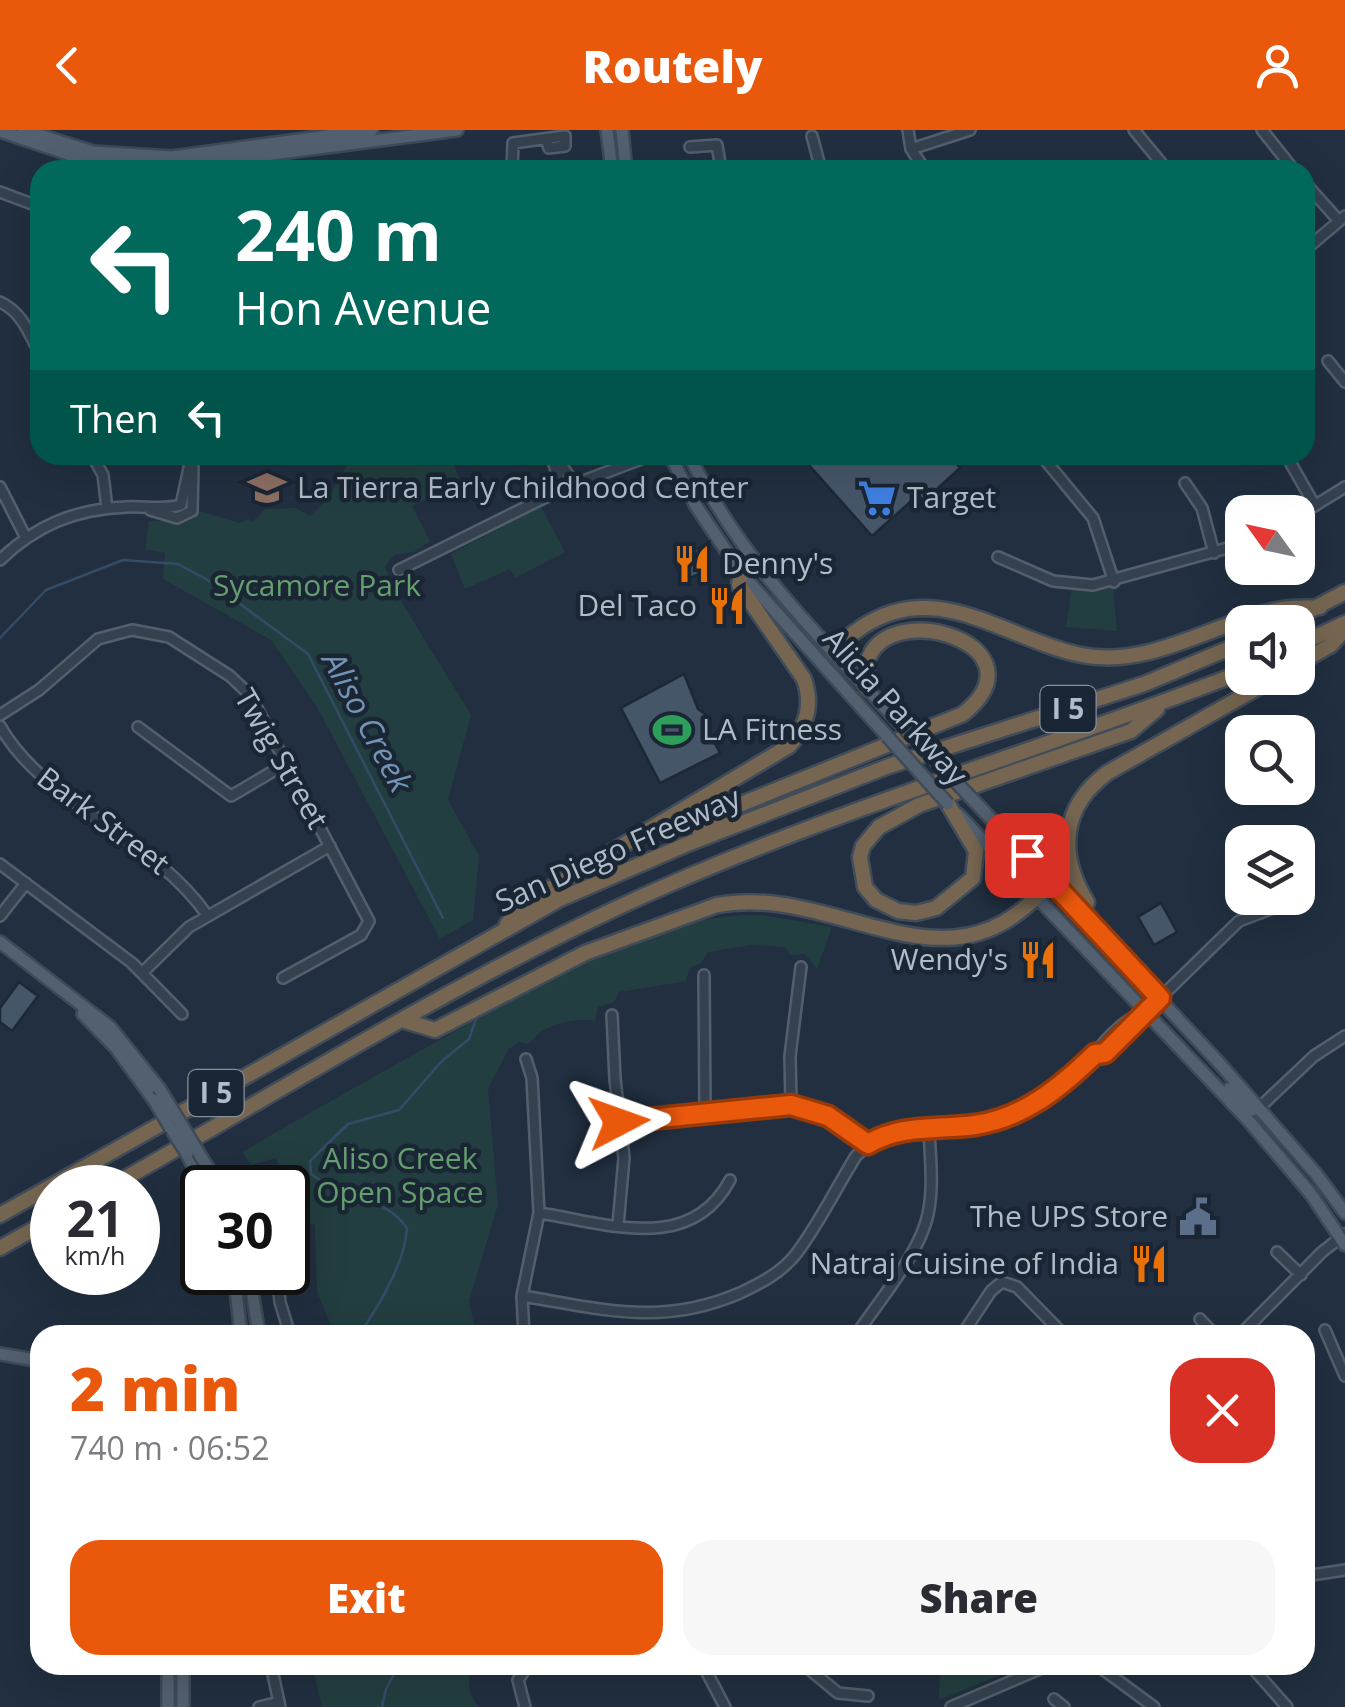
<!DOCTYPE html>
<meta charset="utf-8">
<style>
:root{--surface:#fff;--page:#f7f7f7;--text:#2b2b33;--muted:#7c7c81;--accent:#ea580c}
body{margin:0;font-family:"Open Sans",sans-serif;background:var(--page);color:var(--text);height:100vh;display:flex;flex-direction:column;font-size:38px;white-space:nowrap}
*{box-sizing:border-box;margin:0}
p{font-size:32px;color:var(--muted)}
.icon{flex:none;width:55px;height:55px;fill:none;stroke:currentColor;stroke-width:2;stroke-linecap:round;stroke-linejoin:round}
.map{position:relative;flex:1;overflow:hidden}
.drawer{position:absolute;left:30px;top:1195px;width:1285px;height:350px;display:flex;flex-direction:column;background:var(--surface);border-radius:30px;box-shadow:0 10px 40px #0002}
.drawer>*{flex:none}
.hud{position:absolute;left:30px;top:30px;width:1285px;height:305px;border-radius:30px;box-shadow:0 10px 40px #0002;background:#00695c;color:#fff;overflow:hidden}
.needle{width:65px;rotate:303deg}
.buttons{position:absolute;left:1225px;top:365px;display:grid;gap:20px}
.buttons a{display:grid;place-items:center;width:90px;height:90px;border-radius:20px;background:var(--surface);box-shadow:0 10px 40px #0002;font-size:50px}
.speed{position:absolute;left:30px;top:1035px;display:flex;gap:20px;font-size:50px;font-weight:700;text-align:center}
.speed>*{display:grid;place-content:center;width:130px;height:130px;border-radius:50%;background:var(--surface);box-shadow:0 10px 40px #0002;line-height:1}
.speed small{font-size:25px;font-weight:400}
.speed .limit{border:5px solid #111;border-radius:15px;background:#fff;color:#111}
.pin{position:absolute;display:grid;place-items:center;width:85px;height:85px;color:#fff;margin:-42px;border-radius:20px;box-shadow:0 5px 15px #0006}
.me{position:absolute;width:110px;margin:-55px;rotate:86deg;stroke-linejoin:round;filter:drop-shadow(0 0 8px #0008)}
.turn{display:flex;align-items:center;gap:35px;height:210px;padding:0 40px;font-size:45px}
.turn .icon{width:130px;height:130px;stroke-width:2.5}
.turn b{display:block;font-size:70px;line-height:85px}
.then{display:flex;align-items:center;height:95px;padding:0 40px;background:#0003;gap:20px;font-size:38px}
.round{display:grid;place-items:center;flex:none;width:105px;height:105px;border-radius:30px;background:var(--page)}
.overview{display:flex;align-items:center;justify-content:space-between;height:170px;padding:0 40px}
h1{font-size:60px;font-weight:800;line-height:75px;color:var(--accent)}
.action{display:flex;gap:20px;margin-top:auto;padding:20px 40px}
.action a{flex:1;height:115px;border-radius:30px;background:var(--accent);color:#fff;font-size:40px;font-weight:800;line-height:115px;text-align:center}
.action a+a{background:var(--page);color:var(--text)}
header{display:flex;justify-content:space-between;align-items:center;height:130px;padding:0 40px;background:var(--accent);color:#fff;font-size:45px;font-weight:800}
.map>svg:first-child{display:block}
.green{fill:#233e40}
.lines{fill:none;stroke-linecap:round;stroke-linejoin:round}
.stream{stroke:#334c68;stroke-width:2.5}
.building{fill:#465669;stroke:#1c2836;stroke-width:2.5}
.minor-casing{stroke:#535f6d;stroke-width:14}
.major-casing{stroke:#3e4a58;stroke-width:16}
.highway-casing{stroke:#404c5a;stroke-width:19}
.minor{stroke:#35414f;stroke-width:9}
.major{stroke:#53606f;stroke-width:11}
.highway{stroke:#766651;stroke-width:14}
.major-bridge-casing{stroke:#3e4a58;stroke-width:16;stroke-linecap:butt}
.major-bridge{stroke:#53606f;stroke-width:11}
.route-casing{stroke:#983908;stroke-width:25}
.route{stroke:#ea580c;stroke-width:18}
.labels{text-anchor:middle;stroke-width:9;stroke-linejoin:round;paint-order:stroke}
.shield{fill:#1a2634;stroke:#848f9d;stroke-width:2.5}
.shield-label{font-size:28px;font-weight:bold;fill:#b1bcca}
.poi-label{font-size:30px;fill:#b1bcca;stroke:#1a2634;text-anchor:start}
.park-label{font-size:30px;fill:#659e70;stroke:#1a2634}
.street-label{font-size:30px;fill:#b1bcca;stroke:#1a2634}
.water-label{font-size:32px;font-style:italic;fill:#7594b5;stroke:#1a2634}
</style>
<header><svg class="icon" aria-label="back" viewBox="0 0 24 24"><path d="M15 5l-7 7 7 7"/></svg>Routely<svg class="icon" aria-label="person" viewBox="0 0 24 24"><circle cx="12" cy="8" r="4"/><path d="M4 21q1-7 8-7t8 7"/></svg></header>
<div class="map">
<svg width="1345" height="1577" viewBox="0 0 1345 1577">
<rect width="100%" height="100%" fill="#212f40"/>
<!-- green -->
<path class="green" d="M353 325H451L460 352 412 376 430 411 414 422 394 425 385 437 393 458 471 585 448 670 479 726 473 790 440 809 317 577 271 510 163 449 165 423 145 419 149 391 185 392 199 381 240 393 248 389 252 392 265 379 296 378 310 386 327 369Z
M541 377 565 422 515 448 510 439 465 459 451 424Z
M1113 455 1117 501 1066 497 1072 456Z
M762 785 832 797 817 839 805 824 790 825 785 817 752 815 708 822 701 833 689 839 686 851 619 862 614 872 598 877 595 891C575 887 540 895 529 914L519 912 509 919 488 958 498 1075 469 1171 476 1205H335L317 1162 315 1095 289 1088V1062L276 1028 251 1035 242 1022C304 986 366 951 429 916 520 866 657 780 762 785Z
M312 1535H468L470 1563 478 1577H322Z
M940 1535H1025L939 1570Z"/>
<g class="lines">
<!-- stream -->
<path class="stream" d="M0 508 46 460 123 430 178 434 206 449 308 524 443 788
M368 1205 365 1196C383 1168 405 1131 407 1098 386 1067 339 1066 311 1044L310 1031 348 994 399 980 441 932 469 909 477 886
M382 1577 386 1559 399 1535"/>
</g>
<!-- building -->
<path class="building" d="M800 325H949L960 338 924 371 918 365 872 406Z
M700 417 710 438 684 451 673 430Z
M684 544 698 579 709 587 710 604 720 623 660 653 621 578Z
M1161 773 1177 802 1154 815 1138 787Z
M19 852 38 866 12 901 0 892V878Z"/>
<g class="lines">
<!-- minor casing -->
<g class="minor-casing">
<path id="minor" d="M908 0 911 19 925 40
M1134 0 1167 40
M1262 0 1294 40
M812 6 821 40
M546 9 549 18 565 16V6
M690 17 717 15 721 40
M911 19 970 0
M512 40 513 13 565 6
M1305 53 1339 91
M0 62 40 77
M1305 120 1345 86
M0 172C22 182 29 203 40 224
M1328 231 1345 252
M92 325 103 345 107 378
M551 325 562 359
M554 325 575 354
M1041 325 1093 388 1114 452
M1286 325 1315 376
M1185 353 1202 378 1214 423
M0 357 25 406
M150 380 177 388 192 381 193 337
M1298 386 1345 357
M998 427 1053 451 1093 455 1242 414
M0 430C36 395 76 379 126 377 144 376 165 380 181 375L191 329
M399 440 562 359 652 325
M0 585 39 560 98 509 132 500 169 507 230 546 250 565 369 791 361 805 283 848
M0 596C42 672 154 708 207 785
M138 597 231 666 287 633
M0 734 132 833 182 884
M0 786 26 753
M143 842 189 797 330 716
M704 845 705 985
M1160 868 1239 791 1287 773
M612 885 615 949 624 1028 618 1095
M1095 924 1105 923 1145 883
M791 975 790 926 801 837
M1259 978 1314 926 1345 906
M619 992 791 975 828 986 868 1013
M539 1083C607 1093 690 1125 730 1050
M1277 1122 1301 1145
M277 1142 280 1172 290 1205
M522 1166C603 1179 661 1197 740 1163 761 1153 781 1143 796 1124 819 1094 836 1058 856 1026 899 981 968 1006 1022 981 1047 969 1077 947 1094 924 1109 906 1123 890 1146 881
M1200 1189 1215 1205
M1325 1200 1345 1246
M524 1205 522 1166 539 1083 532 948 526 929
M856 1205C879 1171 920 1123 928 1084 934 1056 930 1026 929 998
M962 1205 991 1161 1002 1152 1017 1157 1064 1205
M1240 1205 1322 1122 1345 1104
M1305 1446 1345 1440
M271 1535 280 1577
M703 1535 725 1577
M804 1535 838 1563 868 1566
M1097 1535 1154 1577
M1250 1535 1287 1577
M1054 1569 1064 1577
M259 1577 279 1572
M525 1577 518 1550 528 1535
M951 1577 1049 1535"/>
</g>
<!-- major casing -->
<g class="major-casing">
<path id="major" d="M23 0 93 22 172 27 372 0
M607 0 612 40
M622 0 626 40
M0 1 89 31 172 37 457 0
M670 325 696 376 741 443 887 606
M689 325C741 432 825 513 905 599
M978 675 1221 935 1317 1045 1345 1083
M958 684 1248 990 1311 1064 1345 1115
M0 812 110 897 159 958
M83 884 116 918 154 970
M1229 959 1251 980 1259 978
M187 1024 204 1058
M208 1038 218 1058
M234 1142 241 1205
M249 1142 259 1205
M0 1224 40 1231
M183 1535V1577
M168 1577V1535"/>
</g>
<!-- highway casing -->
<g class="highway-casing">
<path id="highway" d="M1288 492 1345 462
M1298 515 1345 493
M834 522C841 510 851 505 862 497 937 447 1005 509 1081 525 1151 539 1215 491 1282 479 1294 477 1308 478 1320 477
M1298 534 1331 515 1345 499
M948 674 976 721 973 748 936 778 916 783 898 781 876 770 865 757 860 727 863 716 879 697 919 675 1131 601 1157 579
M700 704 739 675 963 584C1046 517 895 468 869 527 865 537 867 548 867 558
M1082 784 1087 772C1058 725 1061 677 1107 643L1275 548
M507 794 526 773 789 616C807 596 813 575 804 549L739 455 741 443
M405 891 435 900 585 823 717 775C839 752 951 877 1051 750
M108 1058C277 963 443 859 619 777 821 683 1035 623 1242 542
M0 1085 560 769 685 715 889 636 1144 554 1242 513
M0 1118 52 1089"/>
</g>
<!-- minor -->
<use href="#minor" class="minor"/>
<!-- major -->
<use href="#major" class="major"/>
<!-- highway -->
<use href="#highway" class="highway"/>
<!-- major-bridge casing -->
<g class="major-bridge-casing">
<path id="major-bridge" d="M905 599 978 675
M887 606 948 674
M159 958 208 1038
M154 970 171 999
M172 1000 187 1024"/>
</g>
<!-- major-bridge -->
<use href="#major-bridge" class="major-bridge"/>
</g>
<g class="lines">
<!-- route casing -->
<g class="route-casing">
<path id="route" d="M619 992 791 975 828 986 868 1014C902 994 937 1000 975 995 1024 988 1061 957 1095 924L1105 923 1160 868 1027 725"/>
</g>
<!-- route -->
<use href="#route" class="route"/>
</g>
<!-- icons -->
<defs>
<g id="school-bare" transform="scale(3)"><path d="M0-5L7-2L0 1L-7-2ZM-4 1L0 2.5L4 1V4Q0 6-4 4Z" fill="#8d6e63" stroke="#1a2634" stroke-width="2.5" paint-order="stroke"/></g>
<g id="supermarket-bare" transform="scale(3)"><path d="M-6-5.5h2.5l.6 2H6L4.5 2H-2.5L-4.4-4H-6ZM-1.5 3.2a1.3 1.3 0 1 0 .1 0ZM3 3.2a1.3 1.3 0 1 0 .1 0Z" fill="#3f7fe0" stroke="#1a2634" stroke-width="2.5" paint-order="stroke"/></g>
<g id="restaurant-bare" transform="scale(3)"><path d="M-5-6h1v4h1v-4h1v4h1v-4h1v5L-1.5 .5V6h-2V.5L-5-1ZM5-6V6H3V1.5H1.5Q1.5-4 5-6Z" fill="#e8710a" stroke="#1a2634" stroke-width="2.5" paint-order="stroke"/></g>
<g id="stadium-bare" transform="scale(3)"><path d="M0-5a6.5 5 0 1 0 0 10a6.5 5 0 1 0 0-10ZM-3.5-1.8h7v3.6h-7Z" fill="#2e9e5b" stroke="#1a2634" stroke-width="2.5" paint-order="stroke"/></g>
<g id="civic-bare" transform="scale(3)"><path d="M-.6-6.5H3V-4.5H.6V-3L4-1V1h2V6H-6V1h2V-1L-.6-3ZM-1.2 2.5V6h2.4V2.5Z" fill="#5c6f8a" stroke="#1a2634" stroke-width="2.5" paint-order="stroke"/></g>
</defs>
<g fill-rule="evenodd">
<use href="#school-bare" x="267" y="358"/>
<use href="#supermarket-bare" x="877" y="368"/>
<use href="#restaurant-bare" x="692" y="434"/>
<use href="#restaurant-bare" x="727" y="476"/>
<use href="#stadium-bare" x="672" y="600"/>
<use href="#restaurant-bare" x="1038" y="830"/>
<use href="#civic-bare" x="1198" y="1087"/>
<use href="#restaurant-bare" x="1149" y="1134"/>
</g>
<g class="labels">
<!-- shield labels -->
<g class="shield">
<rect x="1040.5" y="556" width="55" height="46" rx="8"/>
<rect x="188.5" y="940" width="55" height="46" rx="8"/>
</g>
<g class="shield-label">
<text x="1068" y="589">I 5</text>
<text x="216" y="973">I 5</text>
</g>
<!-- poi labels -->
<g class="poi-label">
<text x="297" y="368">La Tierra Early Childhood Center</text>
<text x="907" y="378">Target</text>
<text x="722" y="444">Denny's</text>
<text x="697" y="486" text-anchor="end">Del Taco</text>
<text x="702" y="610">LA Fitness</text>
<text x="1008" y="840" text-anchor="end">Wendy's</text>
<text x="1168" y="1097" text-anchor="end">The UPS Store</text>
<text x="1119" y="1144" text-anchor="end">Natraj Cuisine of India</text>
</g>
<!-- park labels -->
<g class="park-label">
<text x="317" y="466">Sycamore Park</text>
<text x="400" y="1039">Aliso Creek<tspan x="400" dy="34">Open Space</tspan></text>
</g>
<!-- street labels -->
<g class="street-label">
<text transform="translate(895 577) rotate(48)" y="10">Alicia Parkway</text>
<text transform="translate(281 629) rotate(60)" y="10">Twig Street</text>
<text transform="translate(103 691) rotate(37)" y="10">Bark Street</text>
<text transform="translate(618 720) rotate(-24)" y="10">San Diego Freeway</text>
</g>
<!-- water labels -->
<g class="water-label">
<text transform="translate(367 592) rotate(62)" y="11">Aliso Creek</text>
</g>
</g>
</svg>
<div class="buttons">
<a><svg class="needle" viewBox="-14 -14 28 28"><path d="M0-13l5 13h-10z" fill="#e53935"/><path d="M0 13l5-13h-10z" fill="#7c7c81"/></svg></a>
<a><svg class="icon" aria-label="sound" viewBox="0 0 24 24"><path d="M4 9h4l5-4v14l-5-4H4zM17 9q2 3 0 6"/></svg></a>
<a><svg class="icon" aria-label="search" viewBox="0 0 24 24"><circle cx="10" cy="10" r="6"/><path d="M15 15l6 6"/></svg></a>
<a><svg class="icon" aria-label="layers" viewBox="0 0 24 24"><path d="M12 4l9 5-9 5-9-5zM3 14l9 5 9-5"/></svg></a>
</div>
<div class="speed"><div>21<small>km/h</small></div><div class="limit">30</div></div>
<div class="pin" style="left:1027px;top:725px;background:#d93025"><svg class="icon" aria-label="arrive" viewBox="0 0 24 24"><path d="M6 21V4h12l-3 4 3 4H6"/></svg></div>
<svg class="me" style="left:619px;top:992px" viewBox="-20 -20 40 40"><path d="M0-17L14 15 0 8-14 15z" fill="#ea580c" stroke="#fff" stroke-width="4"/></svg>
<div class="hud">
<div class="turn"><svg class="icon" aria-label="left" viewBox="0 0 24 24"><path d="M17 20v-9H6M10 6l-5 5 5 5"/></svg><div><b>240 m</b>Hon Avenue</div></div>
<div class="then">Then<svg class="icon" aria-label="left" viewBox="0 0 24 24"><path d="M17 20v-9H6M10 6l-5 5 5 5"/></svg></div>
</div>
<section class="drawer">
<div class="overview"><div><h1>2 min</h1><p>740 m · 06:52</p></div><a class="round" style="background:#d93025;color:#fff"><svg class="icon" aria-label="close" viewBox="0 0 24 24"><path d="M6 6l12 12M18 6L6 18"/></svg></a></div>
<div class="action"><a>Exit</a><a>Share</a></div>
</section>
</div>
